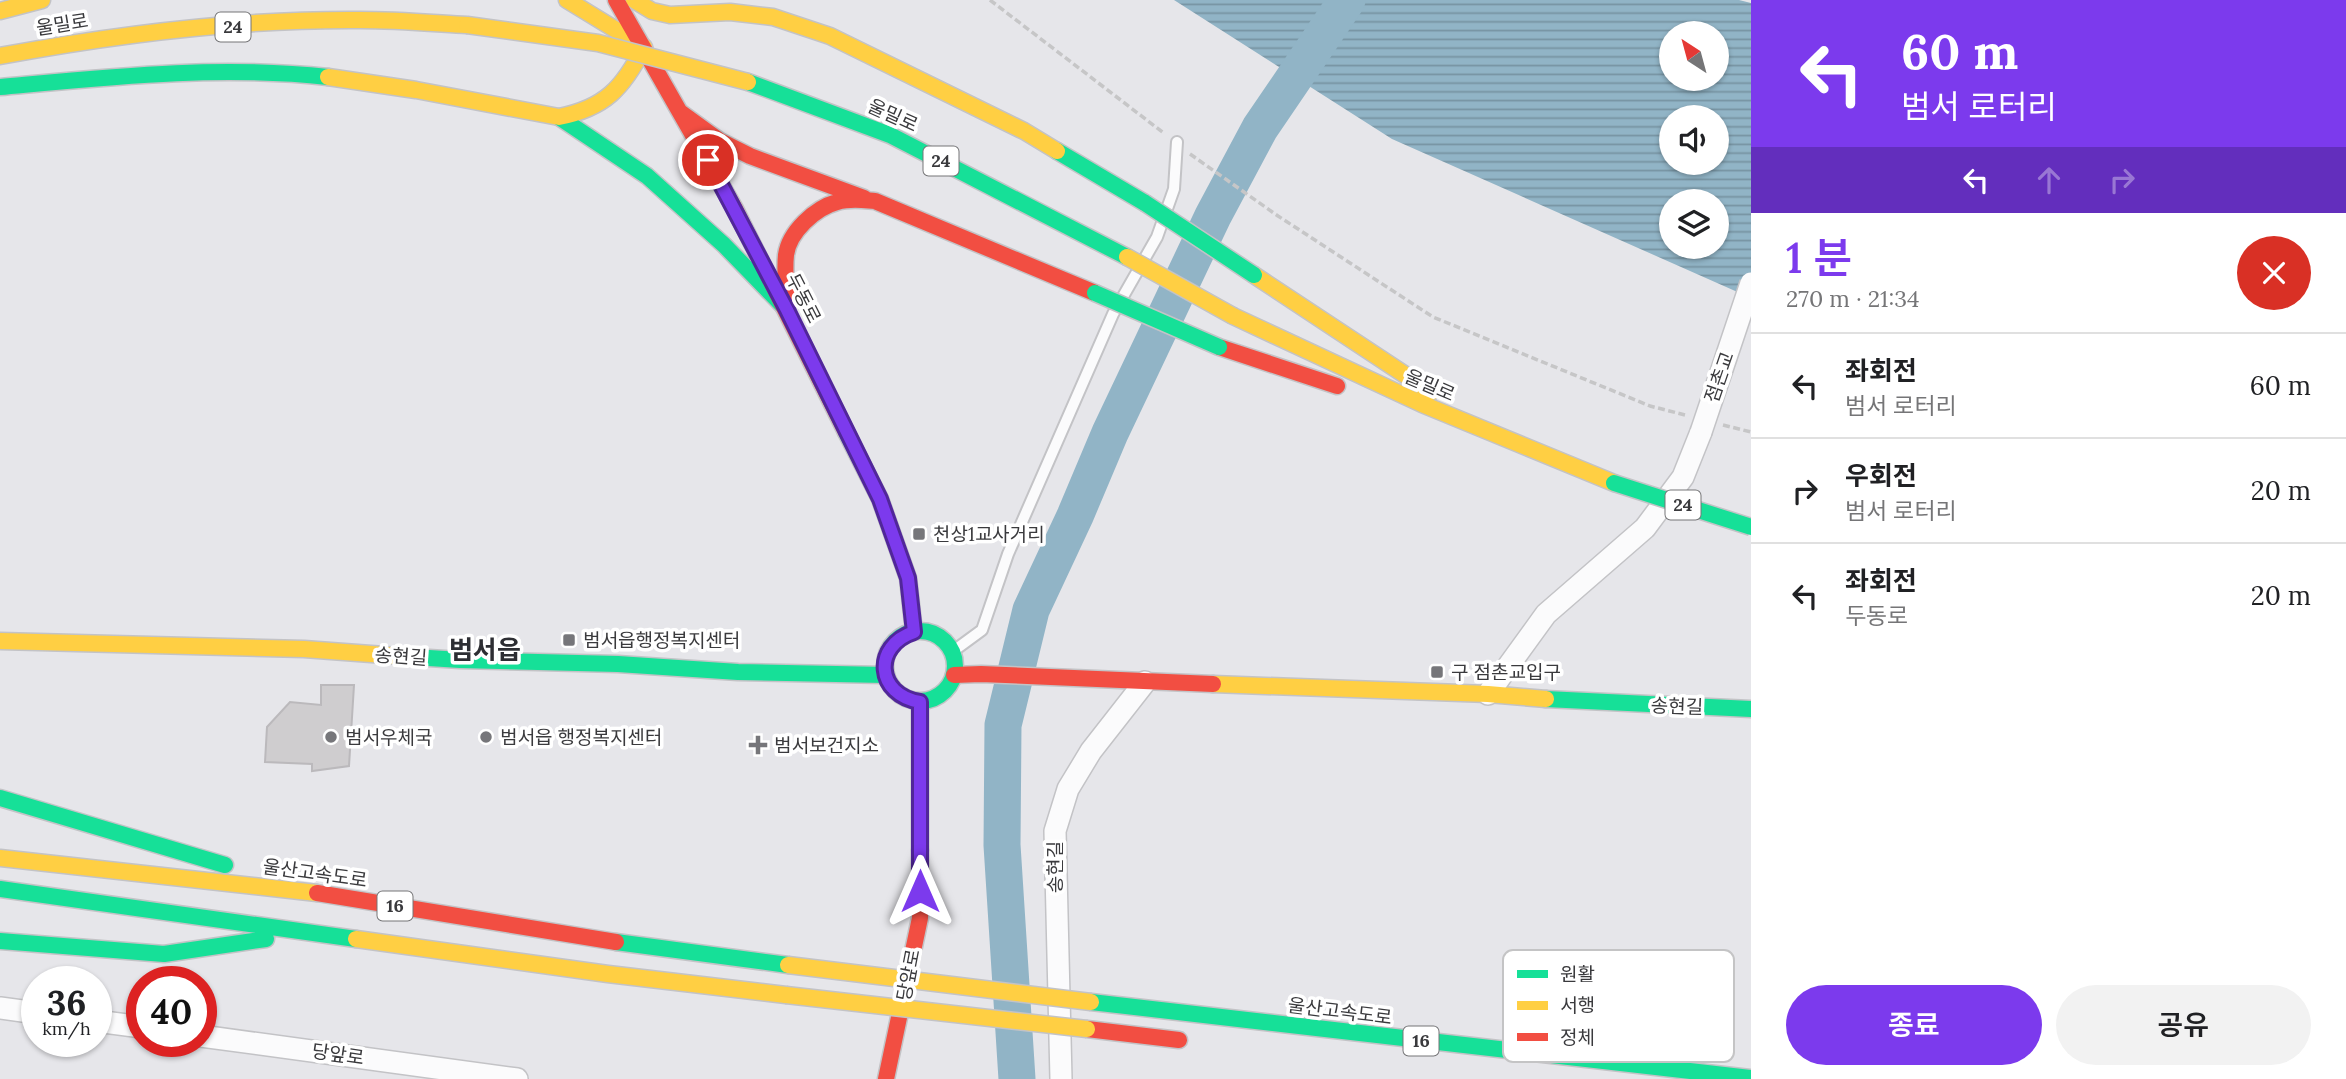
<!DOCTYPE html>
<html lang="ko">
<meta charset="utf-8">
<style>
:root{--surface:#fff;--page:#f2f2f2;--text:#202124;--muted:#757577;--line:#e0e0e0;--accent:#7c3aed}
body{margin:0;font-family:Lora,"Noto Sans KR",serif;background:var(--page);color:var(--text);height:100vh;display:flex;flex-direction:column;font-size:26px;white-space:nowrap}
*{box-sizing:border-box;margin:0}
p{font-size:23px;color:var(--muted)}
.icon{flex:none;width:38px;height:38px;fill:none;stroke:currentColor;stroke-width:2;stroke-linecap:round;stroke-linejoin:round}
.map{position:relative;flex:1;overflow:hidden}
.panel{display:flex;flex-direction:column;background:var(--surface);width:595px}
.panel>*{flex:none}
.guide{background:#7c3aed;color:#fff;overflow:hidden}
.needle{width:46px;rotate:324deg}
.buttons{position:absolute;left:1659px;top:21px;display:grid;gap:14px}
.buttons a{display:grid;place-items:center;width:70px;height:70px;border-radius:50%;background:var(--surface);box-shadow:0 2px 5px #0004;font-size:35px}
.speed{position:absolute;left:21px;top:966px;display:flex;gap:14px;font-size:35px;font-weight:700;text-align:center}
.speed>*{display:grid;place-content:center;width:91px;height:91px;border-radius:50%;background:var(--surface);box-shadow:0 2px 5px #0004;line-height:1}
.speed small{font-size:18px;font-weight:400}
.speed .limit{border:10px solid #d22;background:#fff;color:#111}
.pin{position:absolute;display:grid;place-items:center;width:60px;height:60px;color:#fff;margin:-30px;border:4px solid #fff;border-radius:50%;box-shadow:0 2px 7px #0007}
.me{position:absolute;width:77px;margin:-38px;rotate:0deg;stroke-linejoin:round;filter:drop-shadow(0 0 5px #0008)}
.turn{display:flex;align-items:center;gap:24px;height:147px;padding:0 35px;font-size:32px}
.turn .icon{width:91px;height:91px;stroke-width:2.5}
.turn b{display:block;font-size:49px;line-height:60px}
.lanes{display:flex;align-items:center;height:66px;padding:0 35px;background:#0003;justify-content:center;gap:35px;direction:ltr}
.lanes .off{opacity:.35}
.round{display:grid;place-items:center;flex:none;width:74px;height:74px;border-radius:37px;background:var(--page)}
.overview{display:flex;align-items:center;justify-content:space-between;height:119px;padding:0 35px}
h1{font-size:42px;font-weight:600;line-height:52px;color:var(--accent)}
.action{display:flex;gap:14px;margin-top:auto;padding:14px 35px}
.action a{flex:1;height:80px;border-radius:42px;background:var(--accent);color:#fff;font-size:28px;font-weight:600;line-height:80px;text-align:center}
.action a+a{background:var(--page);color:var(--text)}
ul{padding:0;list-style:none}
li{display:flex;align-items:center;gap:21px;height:105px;padding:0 35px;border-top:2px solid var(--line)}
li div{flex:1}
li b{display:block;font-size:26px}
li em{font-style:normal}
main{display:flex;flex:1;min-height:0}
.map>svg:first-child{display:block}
.water{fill:url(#water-rules);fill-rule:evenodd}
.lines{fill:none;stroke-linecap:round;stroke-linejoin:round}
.river{stroke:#91b4c6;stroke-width:37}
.building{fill:#cfcdcf;stroke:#bbb9bc;stroke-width:2}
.lane-casing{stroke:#c3c3c6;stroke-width:14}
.street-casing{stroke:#c3c3c6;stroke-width:24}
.fast-casing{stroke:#c3c3c6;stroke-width:19}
.slow-casing{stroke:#c3c3c6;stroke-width:19}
.jam-casing{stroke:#c3c3c6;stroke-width:19}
.path{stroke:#c6c6c7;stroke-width:3.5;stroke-dasharray:7 3.5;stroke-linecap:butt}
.lane{stroke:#fbfbfc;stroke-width:10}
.street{stroke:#fbfbfc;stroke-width:21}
.fast{stroke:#16e098;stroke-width:16}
.slow{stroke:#ffcf43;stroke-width:16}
.jam{stroke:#f24e42;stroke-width:16}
.street-bridge-casing{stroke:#c3c3c6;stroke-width:24;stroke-linecap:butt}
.fast-bridge-casing{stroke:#c3c3c6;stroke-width:19;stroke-linecap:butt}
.slow-bridge-casing{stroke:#c3c3c6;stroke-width:19;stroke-linecap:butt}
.street-bridge{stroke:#fbfbfc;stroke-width:21}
.fast-bridge{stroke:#16e098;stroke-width:16}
.slow-bridge{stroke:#ffcf43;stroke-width:16}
.route-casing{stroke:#51269a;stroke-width:18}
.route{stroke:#7c3aed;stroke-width:12}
.poi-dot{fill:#76767a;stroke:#fff;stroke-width:2.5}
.labels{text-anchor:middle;stroke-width:7;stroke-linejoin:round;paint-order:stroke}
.shield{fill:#fff;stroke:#757577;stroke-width:2}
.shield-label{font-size:18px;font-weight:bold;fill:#3a3a3d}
.street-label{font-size:19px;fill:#3a3a3d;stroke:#fff}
.poi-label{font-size:19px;fill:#3a3a3d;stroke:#fff;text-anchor:start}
.district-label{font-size:26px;font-weight:bold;fill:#2d2e33;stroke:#fff}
.key{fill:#fff;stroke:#c4c4c5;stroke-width:2}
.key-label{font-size:19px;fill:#3a3a3d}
</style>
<main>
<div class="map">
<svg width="1751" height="1079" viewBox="0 0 1751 1079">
<defs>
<pattern id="water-rules" width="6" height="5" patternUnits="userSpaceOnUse" patternTransform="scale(1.75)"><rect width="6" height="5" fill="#91b4c6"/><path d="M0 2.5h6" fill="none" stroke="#7793a2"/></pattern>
</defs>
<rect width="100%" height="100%" fill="#e6e6ea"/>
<!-- water -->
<path class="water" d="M1174 0H1739L1751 3V298L1392 139ZM1671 33H1717V79H1671ZM1671 117H1717V163H1671ZM1671 201H1717V247H1671Z"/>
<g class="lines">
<!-- river -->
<path class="river" d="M1017 1079 1002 845 1003 725 1031 610 1075 516 1110 433 1213 216 1260 128 1347 0"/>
</g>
<!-- building -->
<path class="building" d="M321 685H354L349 766 312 771V764L265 762 267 727 290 702 321 705Z"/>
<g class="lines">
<!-- lane casing -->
<g class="lane-casing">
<path id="lane" d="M952 652 982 630 1008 554 1113 314 1157 237 1174 189 1177 142"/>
</g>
<!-- street casing -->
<g class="street-casing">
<path id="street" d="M1488 694 1546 614 1645 528 1683 477 1701 432
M0 1008 37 1013
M96 1021 142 1027
M201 1036 517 1079
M1061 1079 1055 831 1068 789 1091 751 1145 682"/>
</g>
<!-- fast casing -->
<g class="fast-casing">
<path id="fast" d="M748 82 890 135 1127 257
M0 87C109 77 218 65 328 77
M559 117 647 176 724 245 787 310
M1057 151 1145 203
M846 432 880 499 908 578 914 632
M885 666a35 35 0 1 1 70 0a35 35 0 1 1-70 0Z
M398 656 460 660 618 664 738 672 885 675
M1546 699 1751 709
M920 702V850
M0 798 225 865
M0 889 356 939
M0 941 164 954 266 939
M616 942 788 965
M1091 1002 1751 1078"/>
</g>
<!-- slow casing -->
<g class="slow-casing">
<path id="slow" d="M634 0 652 11 670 15 730 12 773 17 830 36 1024 131 1057 151
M0 11 42 0
M0 56C118 34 240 19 360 20 396 20 432 23 467 25
M328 77 416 90 559 117C605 108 623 88 644 47L567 0
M1254 275 1431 392
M1233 316 1422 404 1614 483
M0 641 304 649 398 656
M1213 684 1488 694 1546 699
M0 858 317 893
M356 939 608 974 786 995"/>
</g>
<!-- jam casing -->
<g class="jam-casing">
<path id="jam" d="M616 0 735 209 846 432
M680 112 720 141 750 156 864 198
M787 310C787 292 784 273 786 255 789 232 815 208 837 202 850 198 862 200 875 201L1095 293
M1219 347 1337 386
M954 675 981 674 1213 684
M317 893 616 942
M1087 1029 1179 1040
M886 1079 920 918V850"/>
</g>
<!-- path -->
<path class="path" d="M990 0 1165 134
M1190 154 1278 216 1433 317 1650 406 1685 415
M1723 425 1751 432"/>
<!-- lane -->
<use href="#lane" class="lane"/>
<!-- street -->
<use href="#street" class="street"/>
<!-- fast -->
<use href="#fast" class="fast"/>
<!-- slow -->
<use href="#slow" class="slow"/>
<!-- jam -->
<use href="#jam" class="jam"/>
<!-- street-bridge casing -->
<g class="street-bridge-casing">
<path id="street-bridge" d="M1701 432 1751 283"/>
</g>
<!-- fast-bridge casing -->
<g class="fast-bridge-casing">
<path id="fast-bridge" d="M1145 203 1254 275
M1095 293 1219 347
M1614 483 1751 527"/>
</g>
<!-- slow-bridge casing -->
<g class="slow-bridge-casing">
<path id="slow-bridge" d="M467 25 598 43 748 82
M1127 257 1233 316
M788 965 1091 1002
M786 995 1087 1029"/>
</g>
<!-- street-bridge -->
<use href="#street-bridge" class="street-bridge"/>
<!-- fast-bridge -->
<use href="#fast-bridge" class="fast-bridge"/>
<!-- slow-bridge -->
<use href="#slow-bridge" class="slow-bridge"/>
</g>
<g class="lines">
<!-- route casing -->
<g class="route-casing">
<path id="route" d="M708 160 787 310 880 499 908 578 914 632C872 646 876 695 920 702V891"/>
</g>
<!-- route -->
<use href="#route" class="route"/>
</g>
<!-- markers -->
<g class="poi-dot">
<rect x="912" y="527" width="14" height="14" rx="3.5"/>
<rect x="562" y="633" width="14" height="14" rx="3.5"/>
<rect x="1430" y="665" width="14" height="14" rx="3.5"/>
<circle cx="331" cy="737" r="7"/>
<circle cx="486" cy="737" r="7"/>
<path d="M754.5 734.5h7v7h7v7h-7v7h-7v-7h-7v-7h7z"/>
</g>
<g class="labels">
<!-- shield labels -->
<g class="shield">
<rect x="215.5" y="12.5" width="35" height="29" rx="5"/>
<rect x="923.5" y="146.5" width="35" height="29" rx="5"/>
<rect x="1665.5" y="490.5" width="35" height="29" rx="5"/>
<rect x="377.5" y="891.5" width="35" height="29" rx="5"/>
<rect x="1403.5" y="1026.5" width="35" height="29" rx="5"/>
</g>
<g class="shield-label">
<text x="233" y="33">24</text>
<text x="941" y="167">24</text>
<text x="1683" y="511">24</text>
<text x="395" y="912">16</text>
<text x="1421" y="1047">16</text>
</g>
<!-- street labels -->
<g class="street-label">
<text transform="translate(62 24) rotate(-9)" y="7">울밀로</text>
<text transform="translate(893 115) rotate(24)" y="7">울밀로</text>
<text transform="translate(804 298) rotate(63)" y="7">두동로</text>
<text transform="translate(1719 377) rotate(-71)" y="7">점촌교</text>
<text transform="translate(1430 385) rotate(23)" y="7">울밀로</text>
<text transform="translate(401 656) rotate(4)" y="7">송현길</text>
<text transform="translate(1677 706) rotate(2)" y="7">송현길</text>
<text transform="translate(1055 867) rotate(-90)" y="7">송현길</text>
<text transform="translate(315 873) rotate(8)" y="7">울산고속도로</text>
<text transform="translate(908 975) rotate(-79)" y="7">당앞로</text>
<text transform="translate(1340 1011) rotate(7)" y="7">울산고속도로</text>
<text transform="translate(338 1054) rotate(8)" y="7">당앞로</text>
</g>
<!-- poi labels -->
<g class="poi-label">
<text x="933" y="541">천상1교사거리</text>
<text x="583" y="647">범서읍행정복지센터</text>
<text x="1451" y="679">구 점촌교입구</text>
<text x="345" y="744">범서우체국</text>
<text x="500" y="744">범서읍 행정복지센터</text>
<text x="774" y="752">범서보건지소</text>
</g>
<!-- district labels -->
<g class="district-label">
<text x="485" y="659">범서읍</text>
</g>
</g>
<!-- legend -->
<rect x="1503" y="950" width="231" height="112" rx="10" class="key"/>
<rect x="1517" y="970" width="31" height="8" fill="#16e098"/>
<rect x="1517" y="1001" width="31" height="9" fill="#ffcf43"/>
<rect x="1517" y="1033" width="31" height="8" fill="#f24e42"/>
<g class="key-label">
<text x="1560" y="981">원활</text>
<text x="1560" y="1012">서행</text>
<text x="1560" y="1044">정체</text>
</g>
</svg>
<div class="buttons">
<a><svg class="needle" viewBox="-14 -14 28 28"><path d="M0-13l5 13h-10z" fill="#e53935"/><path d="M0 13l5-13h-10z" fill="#757577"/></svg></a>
<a><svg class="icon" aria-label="sound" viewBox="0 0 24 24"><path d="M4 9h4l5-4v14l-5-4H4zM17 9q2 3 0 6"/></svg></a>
<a><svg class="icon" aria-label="layers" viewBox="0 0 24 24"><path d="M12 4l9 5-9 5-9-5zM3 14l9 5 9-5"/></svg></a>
</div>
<div class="speed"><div>36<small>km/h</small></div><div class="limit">40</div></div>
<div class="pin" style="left:708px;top:160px;background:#d93025"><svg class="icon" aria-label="arrive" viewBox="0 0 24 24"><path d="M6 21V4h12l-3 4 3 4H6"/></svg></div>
<svg class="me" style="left:920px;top:891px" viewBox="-20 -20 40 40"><path d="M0-17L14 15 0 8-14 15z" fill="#7c3aed" stroke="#fff" stroke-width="4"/></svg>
</div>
<section class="panel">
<div class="guide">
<div class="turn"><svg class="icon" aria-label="left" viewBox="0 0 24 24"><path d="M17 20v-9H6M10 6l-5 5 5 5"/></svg><div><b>60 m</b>범서 로터리</div></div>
<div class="lanes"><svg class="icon" aria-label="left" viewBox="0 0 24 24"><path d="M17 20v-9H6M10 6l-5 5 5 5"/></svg><svg class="icon off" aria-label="ahead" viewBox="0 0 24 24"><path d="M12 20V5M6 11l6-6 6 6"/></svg><svg class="icon off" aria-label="right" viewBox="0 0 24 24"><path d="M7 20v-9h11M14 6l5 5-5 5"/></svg></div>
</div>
<div class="overview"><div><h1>1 분</h1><p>270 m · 21:34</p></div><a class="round" style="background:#d93025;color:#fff"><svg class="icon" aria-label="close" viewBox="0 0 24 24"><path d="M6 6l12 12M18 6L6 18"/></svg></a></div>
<ul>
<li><svg class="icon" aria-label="left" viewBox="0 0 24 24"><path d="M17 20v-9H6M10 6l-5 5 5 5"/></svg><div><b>좌회전</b><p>범서 로터리</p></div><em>60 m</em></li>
<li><svg class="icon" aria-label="right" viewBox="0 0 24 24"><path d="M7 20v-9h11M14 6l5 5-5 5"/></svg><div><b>우회전</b><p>범서 로터리</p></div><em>20 m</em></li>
<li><svg class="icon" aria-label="left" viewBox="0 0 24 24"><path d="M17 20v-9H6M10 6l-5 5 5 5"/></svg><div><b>좌회전</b><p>두동로</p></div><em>20 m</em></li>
</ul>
<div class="action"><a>종료</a><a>공유</a></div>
</section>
</main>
